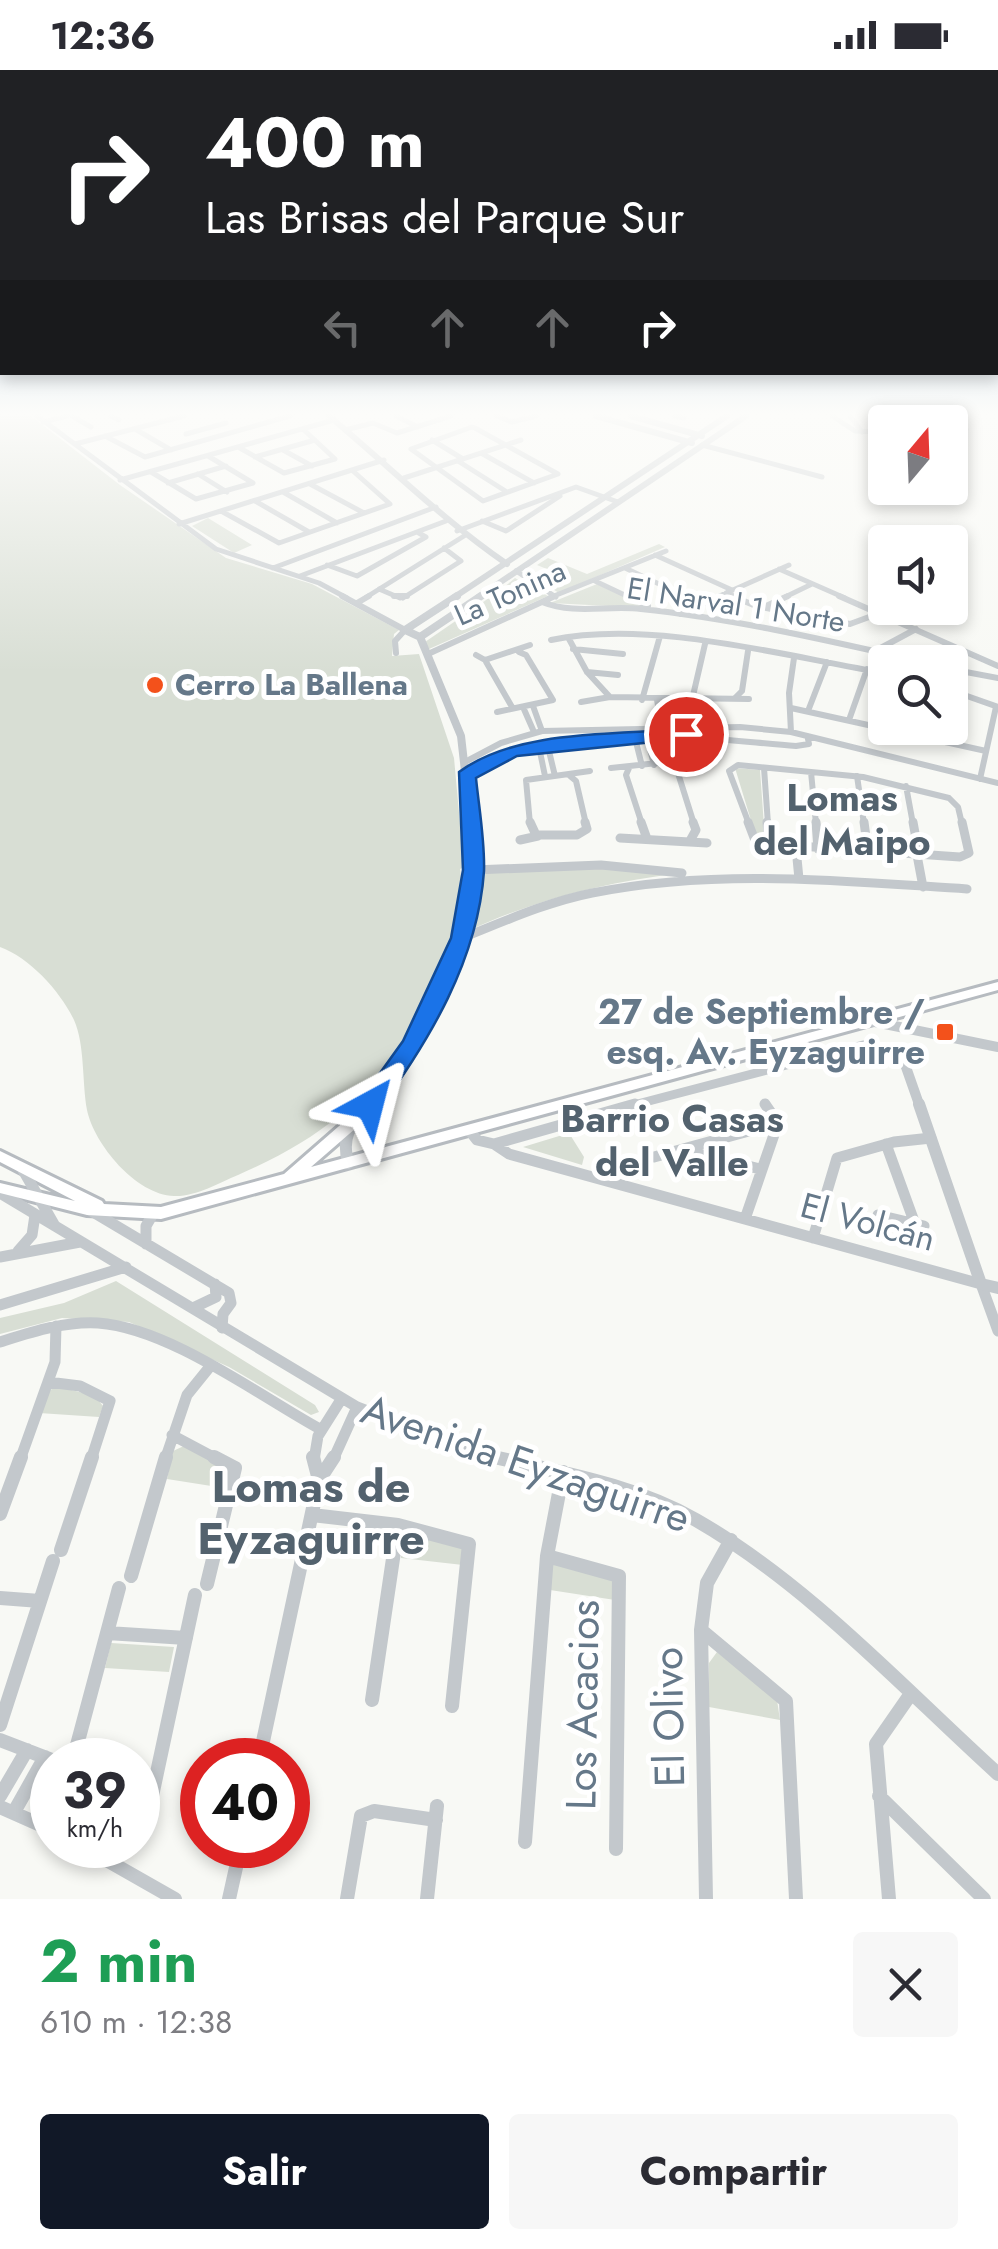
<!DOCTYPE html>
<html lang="es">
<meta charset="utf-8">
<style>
:root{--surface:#fff;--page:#f7f7f7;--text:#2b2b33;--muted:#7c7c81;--accent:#111827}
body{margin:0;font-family:Jost,sans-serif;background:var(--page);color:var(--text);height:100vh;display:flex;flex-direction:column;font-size:38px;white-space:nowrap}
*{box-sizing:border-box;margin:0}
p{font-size:32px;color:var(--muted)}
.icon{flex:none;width:55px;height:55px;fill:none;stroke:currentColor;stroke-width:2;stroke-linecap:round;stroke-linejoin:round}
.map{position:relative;height:1829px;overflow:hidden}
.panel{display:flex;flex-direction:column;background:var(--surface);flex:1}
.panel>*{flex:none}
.hud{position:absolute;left:0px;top:0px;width:1000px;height:305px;box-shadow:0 5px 15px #0003;background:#202124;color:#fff;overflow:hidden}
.needle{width:65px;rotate:19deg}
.controls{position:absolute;left:868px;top:335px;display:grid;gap:20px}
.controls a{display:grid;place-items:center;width:100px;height:100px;border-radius:10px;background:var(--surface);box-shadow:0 5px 15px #0003;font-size:50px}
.speed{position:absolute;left:30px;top:1668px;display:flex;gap:20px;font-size:50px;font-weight:700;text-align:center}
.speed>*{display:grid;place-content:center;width:130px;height:130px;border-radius:50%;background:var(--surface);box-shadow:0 5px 15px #0003;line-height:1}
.speed small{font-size:25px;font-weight:400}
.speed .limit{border:15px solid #d22;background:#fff;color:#111}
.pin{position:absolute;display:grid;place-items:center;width:85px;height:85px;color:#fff;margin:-42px;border:5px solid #fff;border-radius:50%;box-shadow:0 2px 10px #0007}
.me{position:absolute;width:110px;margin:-55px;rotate:38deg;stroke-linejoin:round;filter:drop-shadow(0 0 8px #0008)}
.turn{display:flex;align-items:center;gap:35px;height:210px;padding:0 40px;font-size:45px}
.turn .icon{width:130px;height:130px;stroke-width:2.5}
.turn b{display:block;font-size:70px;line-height:85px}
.lanes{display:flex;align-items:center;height:95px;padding:0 40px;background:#0003;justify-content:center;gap:50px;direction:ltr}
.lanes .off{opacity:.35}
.round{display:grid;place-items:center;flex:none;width:105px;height:105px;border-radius:10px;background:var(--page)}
.headline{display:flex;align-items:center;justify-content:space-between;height:170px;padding:0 40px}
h1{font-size:60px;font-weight:700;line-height:75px;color:#1e9e55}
.cta{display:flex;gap:20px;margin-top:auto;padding:20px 40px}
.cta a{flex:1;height:115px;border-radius:10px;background:var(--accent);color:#fff;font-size:40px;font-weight:700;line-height:115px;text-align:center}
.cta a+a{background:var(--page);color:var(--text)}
.status{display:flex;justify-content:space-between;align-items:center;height:70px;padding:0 50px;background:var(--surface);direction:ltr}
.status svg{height:28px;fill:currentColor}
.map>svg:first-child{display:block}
.green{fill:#d8ded4}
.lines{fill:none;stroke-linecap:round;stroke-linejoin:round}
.primary-casing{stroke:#b6bbc0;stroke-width:6}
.minor-far4{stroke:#c3c8cc;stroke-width:5}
.minor-far3{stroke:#c3c8cc;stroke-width:6}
.minor-far2{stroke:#c3c8cc;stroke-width:9}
.minor-far1{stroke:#c3c8cc;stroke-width:11}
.minor{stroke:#c3c8cc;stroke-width:14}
.tertiary-far3{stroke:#c3c8cc;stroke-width:6}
.tertiary-far2{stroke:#c3c8cc;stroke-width:8}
.tertiary-far1{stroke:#c3c8cc;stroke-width:10}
.tertiary{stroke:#c3c8cc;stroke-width:12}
.primary{fill:#fff;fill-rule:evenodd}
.route{fill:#1a73e8;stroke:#114b97;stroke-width:2.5}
.poi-dot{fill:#f3511b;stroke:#fff;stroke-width:4}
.labels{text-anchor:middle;stroke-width:10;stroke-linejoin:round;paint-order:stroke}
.far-street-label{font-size:30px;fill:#657889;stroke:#fff}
.far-poi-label{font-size:30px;font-weight:bold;fill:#657889;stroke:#fff;text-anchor:start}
.poi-label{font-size:35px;font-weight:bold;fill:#657889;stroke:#fff;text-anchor:end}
.street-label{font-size:35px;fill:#657889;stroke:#fff}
.neighbourhood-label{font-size:38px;font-weight:bold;fill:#53626e;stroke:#fff}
.near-street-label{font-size:42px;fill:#657889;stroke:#fff}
.near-neighbourhood-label{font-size:45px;font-weight:bold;fill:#53626e;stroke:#fff}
</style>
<div class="status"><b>12:36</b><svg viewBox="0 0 49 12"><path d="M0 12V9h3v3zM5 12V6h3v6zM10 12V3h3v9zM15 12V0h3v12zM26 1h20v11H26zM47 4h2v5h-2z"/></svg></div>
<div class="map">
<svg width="998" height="1829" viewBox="0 0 998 1829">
<rect width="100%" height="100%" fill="#f8f9f5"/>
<!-- green -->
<path class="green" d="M0 346H31L120 415 226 488 312 514 399 560 394 564 392 586 419 584 454 688 464 797 460 799C468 839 428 937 405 970 356 1040 317 1070 238 1105 219 1113 195 1127 174 1126 136 1125 94 1074 87 1040 82 1013 85 974 74 950 60 921 30 888 0 877Z
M208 448 252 475 234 483 192 456Z
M659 474 665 477 559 523 551 518 571 509 537 495 548 488 587 504Z
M515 508 548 526 429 579 425 572 502 519 517 528 503 518Z
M597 514 648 538 550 533Z
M735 698 760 700 765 770H757Z
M602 798 682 803C607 812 540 828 470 860L479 803Z
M569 1063 584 1087 582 1095 523 1077Z
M116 1211 315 1335 319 1342 311 1345 229 1297 129 1252 62 1248 0 1264V1248L64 1233Z
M56 1316 95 1326 103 1336 99 1347 39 1343 45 1324Z
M186 1375 229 1399 224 1418 167 1409 173 1381Z
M402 1461 463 1475V1495L401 1488Z
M552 1492 616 1512 615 1530 550 1520Z
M111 1573 174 1577 169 1602 105 1598Z
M717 1582 777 1630 780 1650 709 1637V1593Z"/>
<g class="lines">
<!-- primary casing -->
<g class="primary-casing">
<path id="primary" d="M998 912V920L161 1149 87 1145 0 1123V1113L75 1131 0 1092V1081L102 1131 104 1134 161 1137 284 1104 346 1050H356L358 1054 356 1058 311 1097Z"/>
</g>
<!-- minor-far4 -->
<path class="minor-far4" d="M37 346 216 479 319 513 347 528
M72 346 91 357
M111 346 119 350
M396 346 418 357
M497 346 512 352 536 346
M675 346 684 348
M832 346 855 361 885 362
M850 346 862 362
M883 346 888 352
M919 346 924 352
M954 346 966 359
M43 352 67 346
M472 357 475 358 558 404 483 431 411 379Z
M135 359 171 380
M345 360 373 353 397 363 451 346
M950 360 966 359
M186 364 226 353
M105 366 145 387 290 346
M432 370 463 389
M75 374 184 346
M702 375 822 407
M238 377 284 403 335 389 303 359
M283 380 312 396
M481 383 534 413
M208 386 253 413
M255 387 315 370
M458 391 507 422
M151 402 196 429 253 413
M198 404 227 422
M404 408 521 370
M120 410 334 350
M168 413 226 396
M310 414 364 443
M283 422 337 453
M255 431 309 462
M221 441 279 473 390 434 353 401
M482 451 506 461 560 426
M179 454 384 390
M457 461 576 417 618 432
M655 485 732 520
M327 495 357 506 426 467 417 462
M273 498 436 437
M625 498 689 528
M779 499 845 528
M516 501 556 527
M300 506 446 451
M595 511 631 528
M379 519 400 528
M726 523 738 528
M365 528 464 466
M403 528 461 491 444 478
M549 528 666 481
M715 528 789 495
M783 528 812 514"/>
<!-- minor-far3 -->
<path class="minor-far3" d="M342 526 405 560 395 571 396 583
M394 526H407
M626 526 648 536
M684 526 702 534
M732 526 756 536 850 554 880 543
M839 526 998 596
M542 532C575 545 608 535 641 539 736 549 830 571 923 592
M357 533 369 526
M766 536 788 526
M680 544 721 526
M569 569 587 602 610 627
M551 570C651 549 783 586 885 603
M573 579 623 584
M875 581 916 559
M428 584 555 526
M476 585 485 590 530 575
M485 590 512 637
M950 599 998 608
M587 602 618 605
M950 620 998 637
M735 628 742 621 748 581
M642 630 660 566
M657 630 662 658
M665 630 671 658
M692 630 705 574
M581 632 610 627 749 629
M533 636 542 661
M523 637 534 662
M791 638 986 681
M808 641 827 592
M497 642 553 630 526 585 519 582
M849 650 867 599
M791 662 789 623 794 588
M647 667 654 695
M635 668 642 696
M539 677 545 706
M548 677 555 706
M465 692 501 673 542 661 740 657 791 662 998 713
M669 694 677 700 694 754
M611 698 685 690
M629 698 626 705 642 754
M764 698 768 754
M811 702 816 754
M466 706C556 645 695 668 796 676L809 674 808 669
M570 706 576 711 586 754
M857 706 864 754
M980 709 996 637
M906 716 913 754
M530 754 526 710 590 701
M749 754 729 701 738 695 863 707 949 728 958 737 962 754"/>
<!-- minor-far2 -->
<path class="minor-far2" d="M530 752 536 765H577L587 759 585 752
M641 752 646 766
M748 752 756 773 960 787 969 783 962 752
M767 752 769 776
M816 752 818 779
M864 752 868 782
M913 752 919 785
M620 768 707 773
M691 769 696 760 693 752
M520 770 538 766
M796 778 799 809
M917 785 923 817
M474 800 601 795 682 803
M462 868C505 851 547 832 592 823 716 798 842 811 967 819
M626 1037 863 975 900 980"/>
<!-- minor-far1 -->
<path class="minor-far1" d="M765 1034 778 1053
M470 1061 477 1070 494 1074 635 1034
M494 1074 509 1084 981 1214 998 1261
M886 1074 915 1154
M685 1080 760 1099
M654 1087 778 1053
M23 1100 55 1156
M0 1123 357 1337 476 1383 505 1390
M88 1139 229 1223 231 1233 223 1244 222 1258
M878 1145 924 1156
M745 1149 778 1053
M813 1168 837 1088 894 1072 931 1068
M146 1174V1156L153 1144
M18 1181 32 1165 35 1145
M0 1187 80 1172
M0 1235 126 1197
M195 1237 216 1227 215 1214
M0 1272C32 1262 65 1251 98 1253 169 1258 258 1325 320 1359
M48 1312 80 1316 110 1331 91 1390
M172 1365 219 1390
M20 1390 55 1292 56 1256
M165 1390 187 1325 208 1299
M314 1390 318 1366 342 1328
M333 1390 357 1337"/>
<!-- minor -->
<path class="minor" d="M494 1387C563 1403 634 1415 696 1450 809 1515 902 1617 998 1704
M319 1410 334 1387
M0 1444 21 1387
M312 1445 398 1455 469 1474 452 1636
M61 1480 92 1387
M547 1486 619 1506 616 1779
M131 1506 166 1387
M207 1514 235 1398 214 1387
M0 1528 40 1531
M701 1560 786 1631 796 1829
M107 1563 186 1568
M372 1630 398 1455
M0 1655 53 1491
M0 1670 52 1690
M73 1690 119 1518
M259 1690 319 1410 313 1387
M0 1726 27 1680
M152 1726 195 1525
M879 1726 984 1829
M0 1737 52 1760
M14 1742 45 1687
M525 1772 547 1486 563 1402
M80 1775 175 1829
M229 1829 241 1775
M347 1829 361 1746 374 1741 436 1750
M427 1829 437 1736
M706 1829 701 1560 707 1513 731 1470
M889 1829 876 1674 910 1625"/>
<!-- tertiary-far3 -->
<path class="tertiary-far3" d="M329 346C389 396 443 450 507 494
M596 346 692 373
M631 346 702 366
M453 528 727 346
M477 528 746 346"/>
<!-- tertiary-far2 -->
<path class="tertiary-far2" d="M405 560 457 526
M405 560 420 567 461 666 471 754
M420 567 481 526"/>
<!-- tertiary-far1 -->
<path class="tertiary-far1" d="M870 951 998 977
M900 980 920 1037
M367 1037C434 960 482 855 470 752"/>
<!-- tertiary -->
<path class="tertiary" d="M919 1034 981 1214 998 1218
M348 1093C341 1065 351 1055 369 1034"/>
<!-- primary -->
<use href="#primary" class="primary"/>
</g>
<!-- sky -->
<linearGradient id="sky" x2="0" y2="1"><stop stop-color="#96bcde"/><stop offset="0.57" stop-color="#fcfcfa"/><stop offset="1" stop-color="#fcfcfa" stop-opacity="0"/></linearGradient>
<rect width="998" height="602" fill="url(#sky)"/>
<!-- route -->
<path class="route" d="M686 659 695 664 692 668 517 686 476 708C479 738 485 771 484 801 478 890 429 971 378 1041H361L357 1035 403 971 451 868 463 800 459 702C517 659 615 665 686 659Z"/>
<!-- markers -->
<g class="poi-dot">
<circle cx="155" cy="615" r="10"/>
<rect x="935" y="952" width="20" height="20" rx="5"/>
</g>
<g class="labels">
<!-- far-street labels -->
<g class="far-street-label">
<text transform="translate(510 523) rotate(-24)" y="10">La Tonina</text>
<text transform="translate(736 535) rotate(9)" y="10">El Narval 1 Norte</text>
</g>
<!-- far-poi labels -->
<g class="far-poi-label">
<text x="175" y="625">Cerro La Ballena</text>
</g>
<!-- poi labels -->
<g class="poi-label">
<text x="925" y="954">27 de Septiembre /<tspan x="925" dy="40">esq. Av. Eyzaguirre</tspan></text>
</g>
<!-- street labels -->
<g class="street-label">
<text transform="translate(868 1152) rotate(15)" y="12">El Volcán</text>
</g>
<!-- neighbourhood labels -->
<g class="neighbourhood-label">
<text x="842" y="741">Lomas<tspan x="842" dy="44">del Maipo</tspan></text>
<text x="672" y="1062">Barrio Casas<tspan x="672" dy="44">del Valle</tspan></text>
</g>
<!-- near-street labels -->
<g class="near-street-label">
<text transform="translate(526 1393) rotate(19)" y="15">Avenida Eyzaguirre</text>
<text transform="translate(582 1635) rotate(-89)" y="15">Los Acacios</text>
<text transform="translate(668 1647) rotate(-91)" y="15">El Olivo</text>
</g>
<!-- near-neighbourhood labels -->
<g class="near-neighbourhood-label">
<text x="311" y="1432">Lomas de<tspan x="311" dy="52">Eyzaguirre</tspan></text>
</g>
</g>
</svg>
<div class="controls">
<a><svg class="needle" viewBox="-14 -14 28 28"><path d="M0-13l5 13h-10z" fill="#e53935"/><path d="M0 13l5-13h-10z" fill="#7c7c81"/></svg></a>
<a><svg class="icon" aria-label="sound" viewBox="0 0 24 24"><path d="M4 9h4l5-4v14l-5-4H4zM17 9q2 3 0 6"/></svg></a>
<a><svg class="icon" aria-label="search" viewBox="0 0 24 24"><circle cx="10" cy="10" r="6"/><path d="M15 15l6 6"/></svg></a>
</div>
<div class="speed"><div>39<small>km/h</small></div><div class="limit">40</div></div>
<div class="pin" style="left:686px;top:664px;background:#d93025"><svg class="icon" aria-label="arrive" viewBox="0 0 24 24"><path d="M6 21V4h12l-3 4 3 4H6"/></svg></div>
<svg class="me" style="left:370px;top:1035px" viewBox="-20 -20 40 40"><path d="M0-17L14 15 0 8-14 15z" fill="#1a73e8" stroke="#fff" stroke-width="4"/></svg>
<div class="hud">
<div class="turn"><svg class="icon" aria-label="right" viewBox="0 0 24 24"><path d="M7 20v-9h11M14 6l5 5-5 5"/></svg><div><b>400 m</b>Las Brisas del Parque Sur</div></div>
<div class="lanes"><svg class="icon off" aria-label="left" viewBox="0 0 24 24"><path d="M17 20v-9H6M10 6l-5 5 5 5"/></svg><svg class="icon off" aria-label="ahead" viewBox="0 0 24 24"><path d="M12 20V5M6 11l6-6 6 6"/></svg><svg class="icon off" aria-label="ahead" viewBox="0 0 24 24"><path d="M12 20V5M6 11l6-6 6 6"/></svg><svg class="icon" aria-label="right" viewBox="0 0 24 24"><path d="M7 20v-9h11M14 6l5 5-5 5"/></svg></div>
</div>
</div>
<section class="panel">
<div class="headline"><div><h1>2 min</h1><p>610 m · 12:38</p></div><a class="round"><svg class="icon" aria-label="close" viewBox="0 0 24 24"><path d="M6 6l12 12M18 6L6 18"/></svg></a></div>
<div class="cta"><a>Salir</a><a>Compartir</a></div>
</section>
